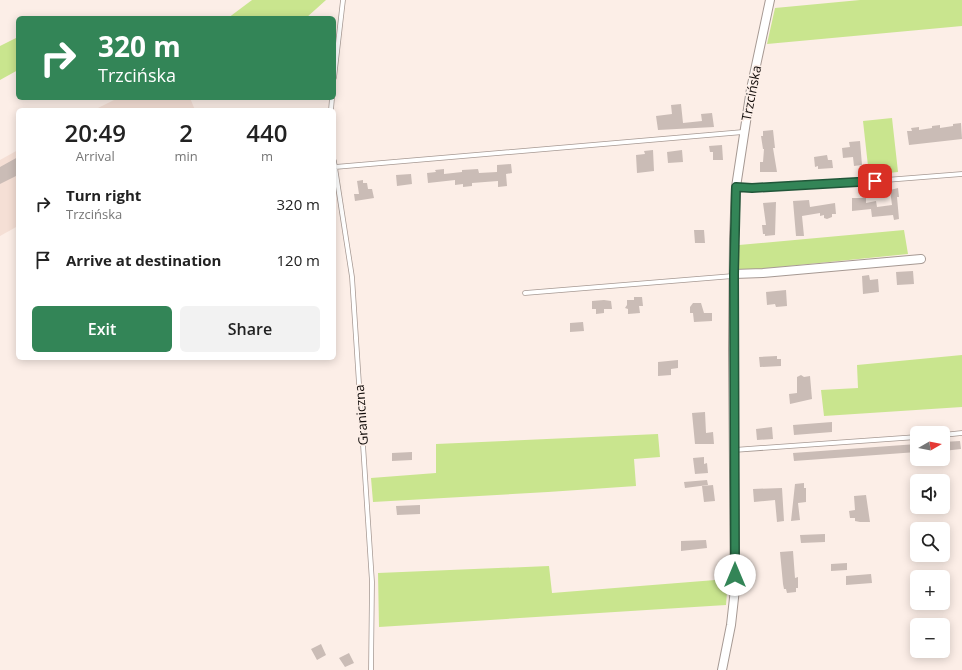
<!DOCTYPE html>
<meta charset="utf-8">
<style>
:root{--surface:#fff;--page:#f2f2f2;--text:#222;--muted:#767676;--accent:#338557}
body{margin:0;font-family:"Open Sans",sans-serif;background:var(--page);color:var(--text);height:100vh;display:flex;flex-direction:column;font-size:15px;white-space:nowrap}
*{box-sizing:border-box;margin:0}
p{font-size:13px;color:var(--muted)}
.icon{flex:none;width:22px;height:22px;fill:none;stroke:currentColor;stroke-width:2;stroke-linecap:round;stroke-linejoin:round}
.map{position:relative;flex:1;overflow:hidden}
.side{position:absolute;left:16px;top:108px;width:320px;height:252px;display:flex;flex-direction:column;background:var(--surface);border-radius:6px;box-shadow:0 2px 10px #0003}
.side>*{flex:none}
.guide{position:absolute;left:16px;top:16px;width:320px;height:84px;border-radius:6px;box-shadow:0 2px 10px #0003;background:#338557;color:#fff;overflow:hidden}
.needle{width:26px;rotate:81deg}
.tools{position:absolute;left:910px;top:426px;display:grid;gap:8px}
.tools a{display:grid;place-items:center;width:40px;height:40px;border-radius:6px;background:var(--surface);box-shadow:0 2px 10px #0003;font-size:20px}
.pin{position:absolute;display:grid;place-items:center;width:34px;height:34px;color:#fff;margin:-17px;border-radius:8px;box-shadow:0 2px 6px #0006}
.me{position:absolute;width:44px;margin:-22px;rotate:0deg;stroke-linejoin:round;filter:drop-shadow(0 0 3px #0008)}
.turn{display:flex;align-items:center;gap:14px;height:84px;padding:0 16px;font-size:18px}
.turn .icon{width:52px;height:52px;stroke-width:2.5}
.turn b{display:block;font-size:28px;line-height:34px}
.eta{display:flex;justify-content:space-evenly;align-items:center;height:68px;text-align:center}
.eta b{font-size:24px;font-weight:600;line-height:28px}
.cta{display:flex;gap:8px;margin-top:auto;padding:8px 16px}
.cta a{flex:1;height:46px;border-radius:6px;background:var(--accent);color:#fff;font-size:16px;font-weight:600;line-height:46px;text-align:center}
.cta a+a{background:var(--page);color:var(--text)}
ul{padding:0;list-style:none}
li{display:flex;align-items:center;gap:12px;height:56px;padding:0 16px}
li div{flex:1}
li b{display:block;font-size:15px}
li em{font-style:normal}
.map>svg:first-child{display:block}
.built{fill:#f5dfd5}
.green{fill:#c9e58e}
.building{fill:#cabcb6}
.lines{fill:none;stroke-linecap:round;stroke-linejoin:round}
.service-casing{stroke:#a69993;stroke-width:5.5}
.minor-casing{stroke:#a69993;stroke-width:10}
.service{stroke:#fff;stroke-width:4}
.minor{stroke:#fff;stroke-width:8}
.route-casing{stroke:#215639;stroke-width:10}
.route{stroke:#338557;stroke-width:7}
.labels{text-anchor:middle;stroke-width:3.5;stroke-linejoin:round;paint-order:stroke}
.street-label{font-size:13px;fill:#100b09;stroke:#fceee7}
</style>
<div class="map">
<svg width="962" height="670" viewBox="0 0 962 670">
<rect width="100%" height="100%" fill="#fceee7"/>
<!-- built -->
<path class="built" d="M118 98H190L195 110H94Z
M18 150V226L0 236V160Z"/>
<!-- green -->
<path class="green" d="M252 0H326L306 18H228Z
M860 0H962V26L767 44 775 8Z
M16 38 18 42V70L0 80V46Z
M892 118 898 172 869 175 863 121Z
M904 230 908 254 739 271V245Z
M962 355V407L824 416 821 390 858 388 857 365Z
M658 434 660 457 634 459 636 486 548 492 373 502 371 478 436 473V444Z
M549 566 552 593 728 579 726 605 379 627 378 573Z"/>
<!-- building -->
<path class="building" d="M681 104 683 123 702 121 701 114 712 113 714 127 658 130 656 116 672 114 671 105Z
M961 123 962 139 909 145 907 131H912L911 128 919 127V130L932 128V126L940 125V128L953 126V124Z
M773 130 775 148H773L777 172H760V162H763L764 149H763L761 136H763V131Z
M860 141 862 165 854 166 853 157 843 158 842 148 850 147 849 142Z
M722 145 723 160H713V152H710L709 146Z
M653 150 654 171 637 173 636 155 645 154 644 151Z
M682 150 683 162 668 163 667 152Z
M827 155 828 160H832L833 168 818 169V166L815 167 814 157Z
M18 157V175L0 184V167Z
M511 164 512 173 506 174 507 186 498 187V181L472 183V186L463 187V184L455 185V180L428 183 427 173 436 172 435 170 444 169V174L462 172V170L478 169 479 173 497 172V165Z
M411 174 412 184 397 186 396 175Z
M363 180V183H367L368 189H372L374 198 355 201 354 194H359L357 181Z
M898 188 899 197H897L899 219 894 220 893 215 872 217 871 209 852 211V198H866V203L876 201 877 207 892 205 890 190Z
M809 200 810 207 835 203 836 214H832V217L827 219 824 218V215L820 216V213L802 216 804 236H796L793 201Z
M776 202 775 235 765 236V234H763L762 225H766L763 203Z
M694 230H704L705 243H695Z
M913 271 914 284 897 285 896 272Z
M869 275 870 280 878 279 879 292 863 294 862 276Z
M786 290 787 306 776 307 775 304 767 305 766 292Z
M634 297H642L643 306H639L640 313 628 314V309L625 308 627 305V300H634Z
M604 300 611 301 612 309H604V313L596 314V309H592V301Z
M693 303H701L704 313H712V321L694 322 693 313H690V307Z
M583 322 584 331 570 332V323Z
M777 356V359H781V366L760 367 759 357Z
M678 360V368L671 369V375L658 376V362Z
M801 375 804 377 810 376 812 399 790 404 789 394 797 393V377Z
M705 412 706 433 713 432 714 444H695L692 413Z
M832 422V432L794 435 793 425Z
M772 427 773 439 757 440 756 429Z
M960 441 961 449 943 451V442Z
M917 444V452L794 461 793 453Z
M412 452V460L392 461V453Z
M704 457V464L707 463 708 473 695 474 693 458Z
M707 480 708 485 685 488 684 482Z
M804 483V488H806V502L798 503 800 520 791 521 795 484Z
M713 485 715 501 704 502 702 486Z
M782 488 784 521 777 522 775 500 754 502 753 489Z
M866 495 870 522H860L855 521V518H850L849 511 855 510 854 496Z
M420 505V514L397 515 396 506Z
M825 534V542L801 543 800 535Z
M706 540 707 548 681 551V541Z
M793 551 795 578 798 577V588H796V592L787 593 786 589H784L783 584 780 552Z
M847 563V570L831 571V564Z
M871 574 872 583 846 585V576Z
M321 644 326 655 317 660 311 649Z
M349 653 354 663 345 667 339 658Z"/>
<g class="lines">
<!-- service casing -->
<g class="service-casing">
<path id="service" d="M334 78 343 0
M331 110 332 98
M334 161 352 277 372 582 371 670
M335 167 743 132
M736 187 752 188 835 184 962 174
M525 293 733 276
M943 435 962 433
M734 450 917 437"/>
</g>
<!-- minor casing -->
<g class="minor-casing">
<path id="minor" d="M734 274 763 273 921 259
M722 670 731 625 735 589 733 350 734 239 736 187 751 89 770 0"/>
</g>
<!-- service -->
<use href="#service" class="service"/>
<!-- minor -->
<use href="#minor" class="minor"/>
</g>
<g class="lines">
<!-- route casing -->
<g class="route-casing">
<path id="route" d="M735 575 734 274 736 187 752 188 875 181"/>
</g>
<!-- route -->
<use href="#route" class="route"/>
</g>
<g class="labels">
<!-- street labels -->
<g class="street-label">
<text transform="translate(751 93) rotate(-79)" y="5">Trzcińska</text>
<text transform="translate(361 415) rotate(-94)" y="5">Graniczna</text>
</g>
</g>
</svg>
<div class="tools">
<a><svg class="needle" viewBox="-14 -14 28 28"><path d="M0-13l5 13h-10z" fill="#e53935"/><path d="M0 13l5-13h-10z" fill="#767676"/></svg></a>
<a><svg class="icon" aria-label="sound" viewBox="0 0 24 24"><path d="M4 9h4l5-4v14l-5-4H4zM17 9q2 3 0 6"/></svg></a>
<a><svg class="icon" aria-label="search" viewBox="0 0 24 24"><circle cx="10" cy="10" r="6"/><path d="M15 15l6 6"/></svg></a>
<a>+</a>
<a>−</a>
</div>
<div class="pin" style="left:875px;top:181px;background:#d93025"><svg class="icon" aria-label="arrive" viewBox="0 0 24 24"><path d="M6 21V4h12l-3 4 3 4H6"/></svg></div>
<svg class="me" style="left:735px;top:575px" viewBox="-20 -20 40 40"><circle r="19" fill="#fff"/><path d="M0-13L10 11 0 6-10 11z" fill="#338557"/></svg>
<div class="guide">
<div class="turn"><svg class="icon" aria-label="right" viewBox="0 0 24 24"><path d="M7 20v-9h11M14 6l5 5-5 5"/></svg><div><b>320 m</b>Trzcińska</div></div>
</div>
<section class="side">
<div class="eta">
<div><b>20:49</b><p>Arrival</p></div>
<div><b>2</b><p>min</p></div>
<div><b>440</b><p>m</p></div>
</div>
<ul>
<li><svg class="icon" aria-label="right" viewBox="0 0 24 24"><path d="M7 20v-9h11M14 6l5 5-5 5"/></svg><div><b>Turn right</b><p>Trzcińska</p></div><em>320 m</em></li>
<li><svg class="icon" aria-label="arrive" viewBox="0 0 24 24"><path d="M6 21V4h12l-3 4 3 4H6"/></svg><div><b>Arrive at destination</b></div><em>120 m</em></li>
</ul>
<div class="cta"><a>Exit</a><a>Share</a></div>
</section>
</div>
